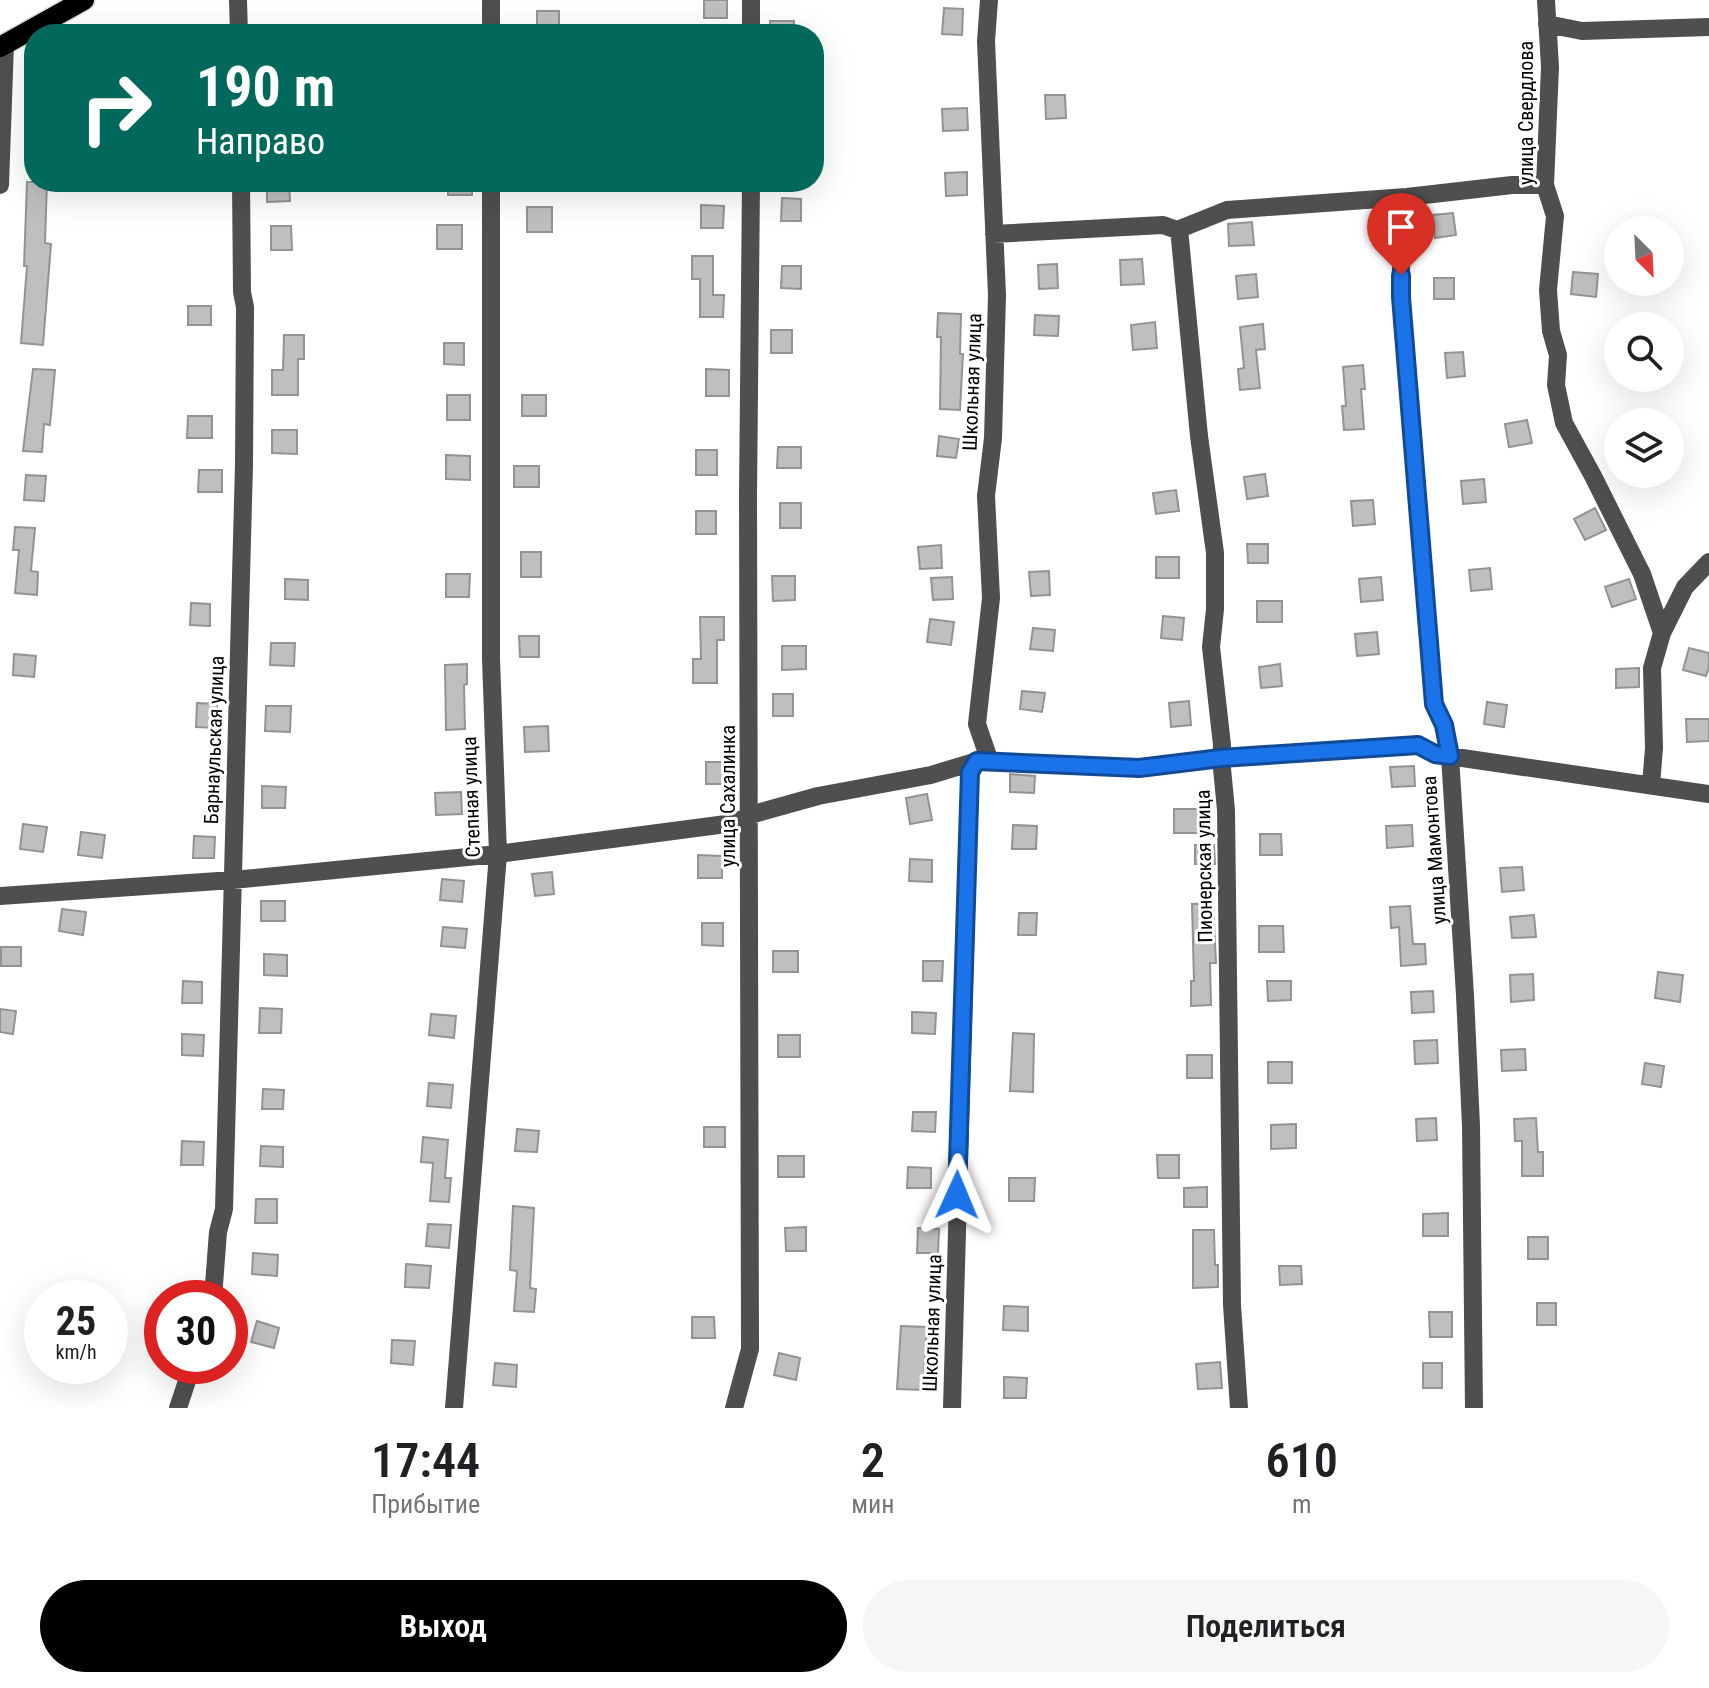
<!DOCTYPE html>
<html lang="ru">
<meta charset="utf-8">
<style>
:root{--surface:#fff;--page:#f6f6f6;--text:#202124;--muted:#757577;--accent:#000}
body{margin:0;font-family:"Roboto Condensed",sans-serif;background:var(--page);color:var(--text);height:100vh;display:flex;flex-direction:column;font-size:30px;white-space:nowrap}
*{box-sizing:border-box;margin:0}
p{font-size:26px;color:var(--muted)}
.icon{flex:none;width:44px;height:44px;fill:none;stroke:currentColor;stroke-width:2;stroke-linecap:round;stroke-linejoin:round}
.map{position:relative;height:1408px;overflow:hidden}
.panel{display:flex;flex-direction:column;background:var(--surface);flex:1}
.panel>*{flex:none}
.banner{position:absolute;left:24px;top:24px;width:800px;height:168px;border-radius:32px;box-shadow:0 8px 32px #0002;background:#00695c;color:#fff;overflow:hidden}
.needle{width:52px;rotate:156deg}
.buttons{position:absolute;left:1604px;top:216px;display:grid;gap:16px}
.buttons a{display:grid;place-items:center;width:80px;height:80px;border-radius:50%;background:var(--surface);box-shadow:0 8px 32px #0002;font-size:40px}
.speed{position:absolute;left:24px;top:1280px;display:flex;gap:16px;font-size:40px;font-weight:700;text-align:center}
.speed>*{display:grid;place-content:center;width:104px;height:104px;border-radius:50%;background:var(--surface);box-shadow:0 8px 32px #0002;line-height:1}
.speed small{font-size:20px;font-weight:400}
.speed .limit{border:12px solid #d22;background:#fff;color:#111}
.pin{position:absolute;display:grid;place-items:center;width:68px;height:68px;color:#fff;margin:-82px -34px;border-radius:50% 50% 50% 0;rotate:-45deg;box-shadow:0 0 8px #0007}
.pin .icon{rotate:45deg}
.me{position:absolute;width:88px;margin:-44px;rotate:1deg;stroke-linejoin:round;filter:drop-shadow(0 0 6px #0008)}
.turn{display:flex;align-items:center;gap:28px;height:168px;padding:0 40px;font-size:36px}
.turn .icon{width:104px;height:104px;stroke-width:2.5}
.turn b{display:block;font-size:56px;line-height:68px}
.eta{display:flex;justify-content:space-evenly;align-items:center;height:136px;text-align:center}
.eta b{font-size:48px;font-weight:600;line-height:56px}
.primary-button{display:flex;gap:16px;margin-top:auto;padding:16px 40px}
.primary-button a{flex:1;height:92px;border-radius:48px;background:var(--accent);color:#fff;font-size:32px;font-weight:600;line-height:92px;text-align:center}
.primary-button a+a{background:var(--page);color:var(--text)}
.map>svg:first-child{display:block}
.building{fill:#bfbfbf;stroke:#939393;stroke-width:2}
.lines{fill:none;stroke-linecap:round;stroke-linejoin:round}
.major-casing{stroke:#dbdbdb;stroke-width:23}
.minor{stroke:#4f4f4f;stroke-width:18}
.major{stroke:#000;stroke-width:20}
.route-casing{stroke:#114b97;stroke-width:20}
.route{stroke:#1a73e8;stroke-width:14}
.labels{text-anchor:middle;stroke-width:6;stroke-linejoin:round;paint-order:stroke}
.street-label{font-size:20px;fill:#000;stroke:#fff}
</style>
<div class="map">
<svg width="1709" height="1408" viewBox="0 0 1709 1408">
<rect width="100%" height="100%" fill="#fff"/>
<!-- building -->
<path class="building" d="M704 0H727V18H704Z
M944 8 963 9 962 35 942 34Z
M537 11H559V33H537Z
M770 21H794V34H770Z
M1045 95H1065L1066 118 1046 119Z
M967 108 968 130 943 131 942 109Z
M967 172V195L946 196 945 173Z
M27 182H47L45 243 51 244 43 345 21 343 27 266H24Z
M267 182H289L290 201 267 202Z
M448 182H472V195H448Z
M782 198 801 199V221H781Z
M701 205 724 206 723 228H701Z
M527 207H552V232H527Z
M1453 213 1456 235 1435 238 1433 215Z
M1252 222 1254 245 1229 246 1228 224Z
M437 225H462V249H437Z
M271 226H291L292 250H271Z
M692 256H713V295H724L723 317H700V279H692Z
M1142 259 1144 284 1121 285 1120 260Z
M1057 264 1058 288 1039 289 1038 265Z
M782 266H801V289L781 288Z
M1573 272 1598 274 1596 297 1571 294Z
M1256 274 1258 297 1238 299 1236 276Z
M1434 278H1454V299H1434Z
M188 306H211V325H188Z
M938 313 961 314 960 354H963L960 410 940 409 941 337H937Z
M1035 315 1059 316 1058 336 1034 335Z
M1155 322 1157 348 1133 350 1131 325Z
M1263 324 1265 349 1256 350 1260 388 1240 390 1238 369 1244 368 1240 327Z
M771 330H792V353H771Z
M284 335H304V359H298V395H272V370H283Z
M444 343H464V365L444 364Z
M1463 352 1465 376 1447 378 1445 353Z
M1363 365 1365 389H1361L1364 429 1344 430 1342 406H1346L1343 367Z
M33 369 55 370 50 425 44 424 42 452 23 451Z
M706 369 729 370V396H706Z
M447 395H470V420H447Z
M522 395H546V416H522Z
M188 416H212V438H187Z
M1527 420 1532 443 1509 447 1505 424Z
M272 430H297V454L272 453Z
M939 436 959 439 956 458 937 456Z
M778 447H801V468H777Z
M696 450H717V475H696Z
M446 455 470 456V480L446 479Z
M514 466H539V487H514Z
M199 470H222V492H198Z
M1265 474 1268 496 1247 499 1244 477Z
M26 475 46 476 44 501 24 500Z
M1484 479 1486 502 1463 504 1461 481Z
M1176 490 1179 511 1156 514 1153 493Z
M1373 500 1375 524 1353 526 1351 501Z
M780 503H801V528H780Z
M1595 508 1606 530 1585 540 1574 519Z
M696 511H716V534H696Z
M15 527 35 528 31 571 38 572 37 595 15 593 19 550H13Z
M1247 544H1268V563H1248Z
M941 545 942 568 920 569 918 547Z
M521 552H541V577H521Z
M1156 557H1179V578H1156Z
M1490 568 1492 589 1471 591 1469 570Z
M1049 571 1050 595 1031 596 1029 572Z
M446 574H470L469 597H446Z
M772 576H795V600L773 601Z
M952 577 953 599 933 600 931 578Z
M1381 577 1383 600 1361 602 1359 579Z
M285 579 308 580V600L285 599Z
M1629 579 1636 599 1612 607 1605 587Z
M1257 601H1282V622H1257Z
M191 603 210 604V626L190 625Z
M1163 616 1184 618 1182 640 1161 638Z
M700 617H724V640H717V683H693V659H701Z
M930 619 954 622 951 645 927 642Z
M1033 628 1055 630 1053 651 1030 649Z
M1377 632 1379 654 1357 656 1355 634Z
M519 636H539V657H520Z
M271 643H295L294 666 270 665Z
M782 646H806V669L782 670Z
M1689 648 1709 653V667L1706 676 1683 670Z
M14 654 36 656 34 677 13 675Z
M467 664V684L464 685 465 729 446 730 445 665Z
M1280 664 1282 686 1261 688 1259 667Z
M1639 668V687L1616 688V669Z
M1022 691 1045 693 1042 712 1020 709Z
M773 694H793V716H773Z
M1189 701 1191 725 1171 727 1169 703Z
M1487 702 1507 705 1504 727 1484 724Z
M197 703 217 704V728L196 727Z
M266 706H291L290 732 265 731Z
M1686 719H1709V741L1687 742Z
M548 726 549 751 525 752 524 727Z
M706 762H726V784H706Z
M1414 766 1415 786 1392 787 1390 767Z
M1010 774 1035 776 1034 793 1010 792Z
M262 786 286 787 285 808H262Z
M461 792 462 814 436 815 435 793Z
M927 794 932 820 910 824 906 798Z
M1174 809H1197L1198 833H1174Z
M23 824 47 827 43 852 20 849Z
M1013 825 1037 826 1036 849H1012Z
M1412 825 1413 846 1387 848 1386 826Z
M81 832 105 835 102 858 78 855Z
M1260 834H1281L1282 855H1260Z
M194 836 215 837 214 858H193Z
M1195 845H1214L1215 864H1195Z
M698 855 722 856V878H698Z
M910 859 932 860V882L909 881Z
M1522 867 1524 890 1502 892 1500 868Z
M552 872 554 894 535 896 532 874Z
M442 879 464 881 462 902 440 900Z
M261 901H285V921H261Z
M1213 903 1216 963H1210L1211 1005 1191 1006V981H1194L1192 904Z
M1410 906 1413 944H1425L1426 964 1401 966 1399 927 1391 928 1390 907Z
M62 909 86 912 83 935 59 931Z
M1019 913H1037L1036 935H1018Z
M1534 915 1536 937 1512 938 1510 917Z
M702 923H723V946L702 945Z
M1259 926H1283L1284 952H1259Z
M443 927 467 929 465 948 441 946Z
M1 947H21V966H1Z
M773 951H798V972H773Z
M264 954 287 955V976L264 975Z
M923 961H943L942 981H923Z
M1658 972 1683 975 1680 1002 1655 998Z
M1533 974 1534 1000 1511 1002 1510 975Z
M183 981 202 982V1003H182Z
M1267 981H1291V1000L1268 1001Z
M1433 991 1434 1012 1412 1013 1411 992Z
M260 1008 282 1009 281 1033H259Z
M0 1009 16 1011 13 1034 0 1032Z
M912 1012 936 1013 935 1034 912 1033Z
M431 1014 456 1016 454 1038 429 1035Z
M1013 1033 1034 1034 1033 1092 1010 1091Z
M182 1034 204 1035 203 1056 182 1055Z
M778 1035H800V1057H778Z
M1437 1040 1438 1063 1415 1064 1414 1041Z
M1525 1049 1526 1070 1502 1071 1501 1050Z
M1187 1055H1212V1078H1187Z
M1268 1062H1292V1083H1268Z
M1645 1063 1664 1066 1661 1087 1642 1084Z
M429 1083 453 1085 451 1108 427 1106Z
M263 1089 284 1090 283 1109H262Z
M913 1112H936L935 1132 912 1131Z
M1436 1118 1437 1140 1417 1141 1416 1119Z
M1536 1118 1538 1152H1543V1176H1522V1141H1515L1514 1119Z
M1296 1124V1148L1271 1149V1125Z
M704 1127H725V1147H704Z
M517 1129 539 1131 537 1152 515 1151Z
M423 1137 448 1140 445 1178H451L449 1202 430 1201 433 1163 421 1162Z
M182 1141 204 1142 203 1165H181Z
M261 1146 283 1147V1167L260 1166Z
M1157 1155H1179V1178H1158Z
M778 1156H804V1177H778Z
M908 1167 931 1168V1188H907Z
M1009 1178H1035L1034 1201H1009Z
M1207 1187V1207H1184V1188Z
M256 1199H277V1223H255Z
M513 1206 534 1208 530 1288 536 1289 534 1312 514 1311 517 1271 510 1270Z
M1448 1213V1236H1423V1214Z
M428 1224 451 1225 449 1248 426 1246Z
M806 1227V1251H786L785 1228Z
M918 1228 939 1229 938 1253H917Z
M1193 1230H1214L1215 1265H1218V1287L1193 1288Z
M1528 1237H1548V1259H1528Z
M253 1253 278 1255 277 1276 252 1274Z
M406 1264 431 1266 429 1288 405 1287Z
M1279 1266H1301L1302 1284 1280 1285Z
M1537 1303H1556V1325H1537Z
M1004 1306 1028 1307V1331L1003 1330Z
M1429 1312H1452V1337H1430Z
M692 1317H714L715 1338H692Z
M257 1321 279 1328 274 1348 251 1342Z
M901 1326 927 1327 923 1390 897 1389Z
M392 1340 415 1341 413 1365 391 1363Z
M779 1353 800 1358 796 1380 774 1375Z
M1220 1362 1222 1388 1198 1389 1196 1364Z
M495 1363 517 1365 516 1387 493 1385Z
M1423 1363H1442V1388H1423Z
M1004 1377 1027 1378 1026 1398H1004Z"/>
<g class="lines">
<!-- major casing -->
<g class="major-casing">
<path id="major" d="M0 47 84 0"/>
</g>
<!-- minor -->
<path class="minor" d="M238 0 239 34
M491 0V34
M989 0 986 41 997 295 993 438 986 496 991 598 977 724 990 762
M1546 0 1550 67 1545 185 1555 216 1548 290 1551 331 1558 355 1556 385 1564 423 1593 476 1642 574 1662 633
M1547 24 1582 31 1709 27
M751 34V0
M0 185 5 44
M1407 197 1401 232V297L1434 704 1444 725 1450 756 1465 995 1471 1126 1474 1408
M1179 229 1199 436 1215 553V609L1211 647 1222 745 1221 758 1226 810 1232 1305 1239 1408
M994 234 1163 225 1177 230 1227 210 1407 197 1512 185H1545
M1651 785 1654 748 1652 668 1662 633 1685 587 1709 562
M0 896 233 880 498 854 734 823 750 815 818 796 931 775 977 761 1139 768 1221 758 1418 745 1435 754 1709 794
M213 1298 218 1232 224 1209 244 465 245 307 242 292 241 182
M178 1408 192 1366
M454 1408 498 854 491 659V182
M734 1408 750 1349 748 496 751 182
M952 1408 970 772 977 761"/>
<!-- major -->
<use href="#major" class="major"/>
</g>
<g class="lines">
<!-- route casing -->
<g class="route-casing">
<path id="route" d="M957 1195 970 772 977 761 1139 768 1221 758 1418 745 1435 754 1450 756 1444 725 1434 704 1401 297V275"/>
</g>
<!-- route -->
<use href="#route" class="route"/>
</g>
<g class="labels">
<!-- street labels -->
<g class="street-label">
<text transform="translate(1526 113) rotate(-90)" y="7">улица Свердлова</text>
<text transform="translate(972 382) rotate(-88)" y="7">Школьная улица</text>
<text transform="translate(214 740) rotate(-88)" y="7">Барнаульская улица</text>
<text transform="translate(728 796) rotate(-90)" y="7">улица Сахалинка</text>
<text transform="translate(471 797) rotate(-92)" y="7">Степная улица</text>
<text transform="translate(1434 850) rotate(-94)" y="7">улица Мамонтова</text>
<text transform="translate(1204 866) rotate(-91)" y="7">Пионерская улица</text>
<text transform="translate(932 1323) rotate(-88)" y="7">Школьная улица</text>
</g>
</g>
</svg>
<div class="buttons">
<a><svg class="needle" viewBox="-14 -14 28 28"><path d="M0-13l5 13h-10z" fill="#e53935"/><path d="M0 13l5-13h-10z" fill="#757577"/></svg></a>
<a><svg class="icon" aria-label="search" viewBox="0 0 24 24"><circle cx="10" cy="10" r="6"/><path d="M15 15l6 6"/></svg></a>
<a><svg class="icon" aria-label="layers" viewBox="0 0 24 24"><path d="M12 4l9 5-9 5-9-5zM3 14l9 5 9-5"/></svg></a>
</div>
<div class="speed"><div>25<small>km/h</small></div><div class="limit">30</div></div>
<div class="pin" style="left:1401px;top:275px;background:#d93025"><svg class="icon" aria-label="arrive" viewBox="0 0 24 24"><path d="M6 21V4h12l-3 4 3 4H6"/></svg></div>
<svg class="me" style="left:957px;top:1195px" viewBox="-20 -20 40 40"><path d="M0-17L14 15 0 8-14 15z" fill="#1a73e8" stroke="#fff" stroke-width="4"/></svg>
<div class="banner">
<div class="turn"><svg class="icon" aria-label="right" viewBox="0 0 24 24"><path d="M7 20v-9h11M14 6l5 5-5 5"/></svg><div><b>190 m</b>Направо</div></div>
</div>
</div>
<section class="panel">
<div class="eta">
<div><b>17:44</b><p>Прибытие</p></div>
<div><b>2</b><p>мин</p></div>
<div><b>610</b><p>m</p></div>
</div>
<div class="primary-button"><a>Выход</a><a>Поделиться</a></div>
</section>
